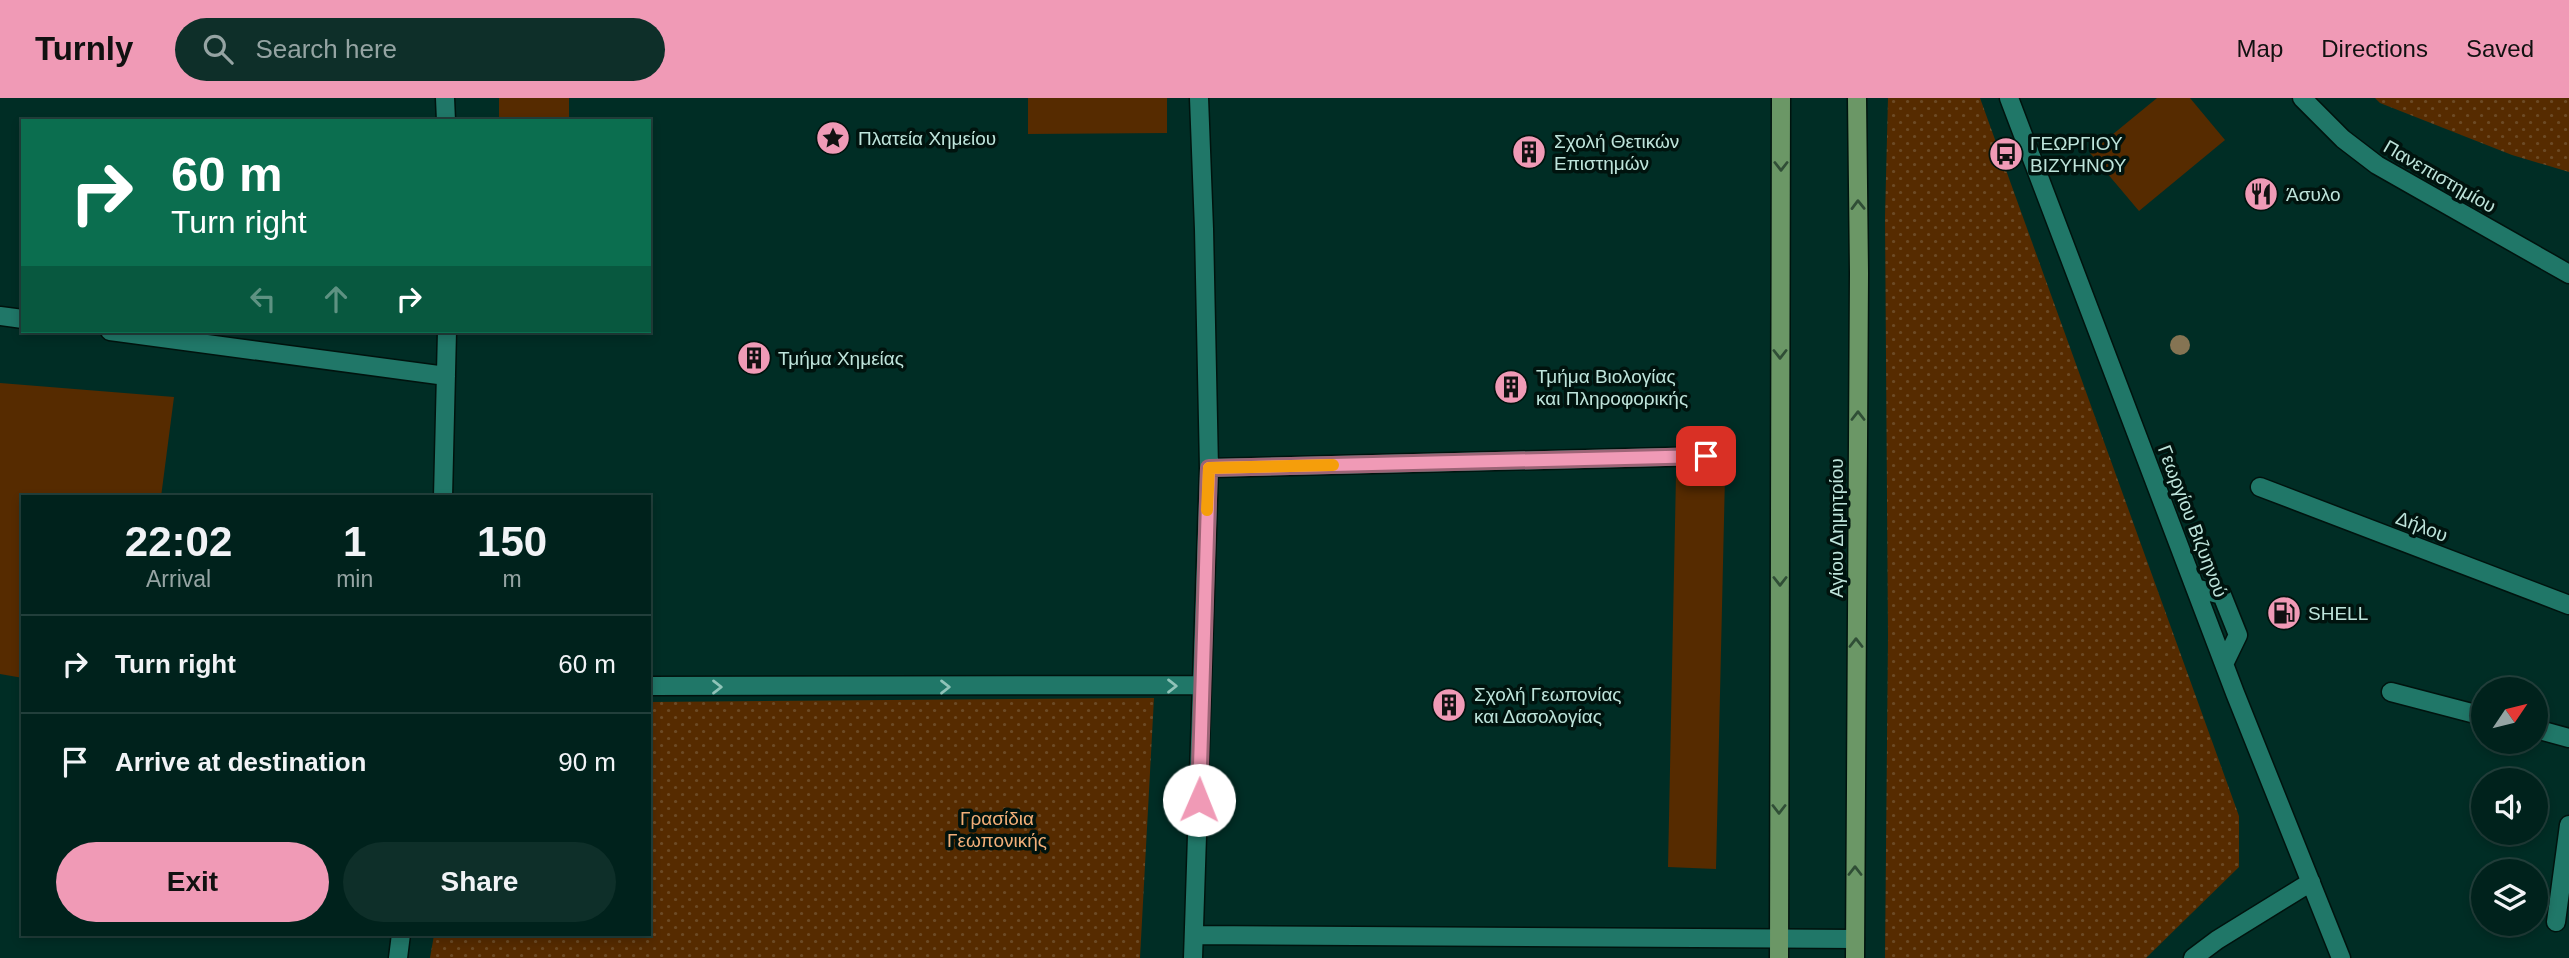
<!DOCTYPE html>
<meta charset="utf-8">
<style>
:root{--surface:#00221c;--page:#0e2f29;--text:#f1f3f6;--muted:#95a4a3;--line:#223f3b;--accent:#f09ab6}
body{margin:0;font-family:Arial,sans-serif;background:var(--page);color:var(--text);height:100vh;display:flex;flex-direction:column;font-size:26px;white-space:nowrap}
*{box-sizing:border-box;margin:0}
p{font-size:23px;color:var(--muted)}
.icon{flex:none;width:38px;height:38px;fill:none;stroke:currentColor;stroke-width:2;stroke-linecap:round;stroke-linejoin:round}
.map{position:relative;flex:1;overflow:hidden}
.details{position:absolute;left:21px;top:397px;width:630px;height:441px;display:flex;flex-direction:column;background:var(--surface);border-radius:0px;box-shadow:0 4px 10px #0003,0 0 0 2px var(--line)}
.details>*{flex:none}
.hud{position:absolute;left:21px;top:21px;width:630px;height:214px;border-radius:0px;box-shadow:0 4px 10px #0003,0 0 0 2px var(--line);background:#0b6e4f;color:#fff;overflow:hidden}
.needle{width:46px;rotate:55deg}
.fabs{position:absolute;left:2471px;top:579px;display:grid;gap:14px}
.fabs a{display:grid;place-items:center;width:77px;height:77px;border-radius:50%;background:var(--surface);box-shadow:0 4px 10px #0003,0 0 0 2px var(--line);font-size:35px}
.pin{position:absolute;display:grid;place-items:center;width:60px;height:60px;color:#fff;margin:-30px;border-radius:14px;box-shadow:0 4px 10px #0006}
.me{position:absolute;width:77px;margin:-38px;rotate:1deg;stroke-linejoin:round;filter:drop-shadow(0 0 5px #0008)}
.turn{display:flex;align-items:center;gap:24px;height:147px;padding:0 35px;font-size:32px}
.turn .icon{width:91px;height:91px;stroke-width:2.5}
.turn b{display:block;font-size:49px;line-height:60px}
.lanes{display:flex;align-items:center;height:66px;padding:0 35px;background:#0003;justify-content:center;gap:35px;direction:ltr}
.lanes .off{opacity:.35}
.eta{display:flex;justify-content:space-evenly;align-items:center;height:119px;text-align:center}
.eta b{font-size:42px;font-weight:600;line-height:49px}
.primary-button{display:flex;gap:14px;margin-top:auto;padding:14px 35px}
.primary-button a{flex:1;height:80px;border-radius:42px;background:var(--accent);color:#111;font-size:28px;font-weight:600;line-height:80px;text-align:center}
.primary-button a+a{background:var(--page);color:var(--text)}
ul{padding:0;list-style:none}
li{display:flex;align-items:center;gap:21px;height:98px;padding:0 35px;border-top:2px solid var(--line)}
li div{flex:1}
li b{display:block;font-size:26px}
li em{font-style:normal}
header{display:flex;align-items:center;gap:42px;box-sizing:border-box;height:98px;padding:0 35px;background:var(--accent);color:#111}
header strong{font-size:33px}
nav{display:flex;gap:38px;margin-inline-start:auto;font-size:24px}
.search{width:490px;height:63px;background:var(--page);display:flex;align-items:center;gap:18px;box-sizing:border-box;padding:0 24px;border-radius:38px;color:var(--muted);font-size:26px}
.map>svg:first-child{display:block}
.grass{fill:#562b00}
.park{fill:url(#park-dots)}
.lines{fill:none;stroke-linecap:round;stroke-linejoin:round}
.minor-casing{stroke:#00130e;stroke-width:21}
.major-casing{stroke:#00130e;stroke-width:21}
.minor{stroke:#207768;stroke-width:18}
.major{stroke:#6b9766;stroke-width:18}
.tree{fill:#857453}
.oneway{stroke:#304e36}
.oneway2{stroke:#8fc3b8}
.route-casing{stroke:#9c6476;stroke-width:18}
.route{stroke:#f09ab6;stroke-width:12}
.slow{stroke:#f59e0b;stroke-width:12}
.labels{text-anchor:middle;stroke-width:7;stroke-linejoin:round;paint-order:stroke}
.poi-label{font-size:19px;fill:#bee4db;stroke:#00130e;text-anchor:start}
.street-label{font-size:19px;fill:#bee4db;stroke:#00130e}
.park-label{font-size:19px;fill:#f2af79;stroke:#00130e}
</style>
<header>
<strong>Turnly</strong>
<div class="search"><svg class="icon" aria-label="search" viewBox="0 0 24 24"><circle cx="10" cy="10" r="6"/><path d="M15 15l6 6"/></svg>Search here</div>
<nav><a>Map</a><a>Directions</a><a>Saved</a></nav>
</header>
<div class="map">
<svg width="2569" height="860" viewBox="0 0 2569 860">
<defs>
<pattern id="park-dots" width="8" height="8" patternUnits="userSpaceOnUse" patternTransform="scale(1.75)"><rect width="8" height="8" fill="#562b00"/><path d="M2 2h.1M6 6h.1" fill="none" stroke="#6c4a25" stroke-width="1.8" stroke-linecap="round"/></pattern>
</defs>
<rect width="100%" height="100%" fill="#002d25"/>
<!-- grass -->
<path class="grass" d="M499 0H569V23H499Z
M1028 0H1167V35L1028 36Z
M2157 0H2190L2225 42 2139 113 2090 55Z
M0 285 174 299 161 399H23V580L0 576Z
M1676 377 1725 378 1716 771 1668 769Z"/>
<!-- park -->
<path class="park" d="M1888 0H1980L2239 718V769L2146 860H1885L1888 538 1885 119Z
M2375 0H2569V74L2512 57 2380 5Z
M1154 600 1140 860H430L434 837 649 836V604Z"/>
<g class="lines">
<!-- minor casing -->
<g class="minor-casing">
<path id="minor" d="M445 0 446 23
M2009 0 2235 595 2341 860
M2302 0 2343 41 2377 67 2569 176
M0 218 23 221
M110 233 446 278
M1209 370 1706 358
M2260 389 2569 507
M443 399 447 233
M2195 490 2222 497 2238 537 2224 566
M649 588 1202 587
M2391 594 2483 618
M2536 631 2569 640
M2556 824 2569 727
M1195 837 1855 841
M398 860 401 836
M1193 860 1209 370 1204 131 1199 0
M2193 860 2217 842 2311 784"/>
</g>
<!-- major casing -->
<g class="major-casing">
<path id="major" d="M1779 860 1781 0
M1855 860 1859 175 1857 0"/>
</g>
<!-- minor -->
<use href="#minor" class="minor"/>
<!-- major -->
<use href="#major" class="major"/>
</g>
<!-- trees -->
<circle class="tree" cx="2180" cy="247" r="10"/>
<!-- one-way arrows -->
<defs><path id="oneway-chevron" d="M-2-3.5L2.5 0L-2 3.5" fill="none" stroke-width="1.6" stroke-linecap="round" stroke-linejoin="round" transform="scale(1.75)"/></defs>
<g class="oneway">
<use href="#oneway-chevron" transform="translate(1781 68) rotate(90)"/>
<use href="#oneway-chevron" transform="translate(1858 107) rotate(-91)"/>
<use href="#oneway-chevron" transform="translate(1780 256) rotate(90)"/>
<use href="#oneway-chevron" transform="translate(1858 318) rotate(-90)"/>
<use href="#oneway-chevron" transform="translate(1780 483) rotate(90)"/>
<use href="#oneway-chevron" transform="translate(1856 545) rotate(-90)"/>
<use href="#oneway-chevron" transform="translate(1779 711) rotate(90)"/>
<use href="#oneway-chevron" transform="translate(1855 773) rotate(-90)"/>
</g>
<g class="oneway2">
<use href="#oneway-chevron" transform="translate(1172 588)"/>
<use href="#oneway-chevron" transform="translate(717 589)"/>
<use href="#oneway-chevron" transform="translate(945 589)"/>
</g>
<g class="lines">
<!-- route casing -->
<g class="route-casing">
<path id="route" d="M1199 702 1209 370 1706 358"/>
</g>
<!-- route -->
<use href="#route" class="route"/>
<!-- slow -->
<path class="slow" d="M1207 412 1209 370 1333 367"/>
</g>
<!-- icons -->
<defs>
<g id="sight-disc" transform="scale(1.75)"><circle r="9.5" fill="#f09ab6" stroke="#00130e"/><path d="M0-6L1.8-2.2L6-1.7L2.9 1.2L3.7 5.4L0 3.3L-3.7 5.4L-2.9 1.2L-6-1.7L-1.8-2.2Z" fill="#111"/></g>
<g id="building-disc" transform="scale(1.75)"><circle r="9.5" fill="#f09ab6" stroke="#00130e"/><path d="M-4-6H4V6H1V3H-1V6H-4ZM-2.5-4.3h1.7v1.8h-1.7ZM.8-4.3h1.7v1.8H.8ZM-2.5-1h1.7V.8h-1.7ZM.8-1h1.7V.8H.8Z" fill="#111"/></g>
<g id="bus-disc" transform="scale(1.75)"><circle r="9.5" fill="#f09ab6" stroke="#00130e"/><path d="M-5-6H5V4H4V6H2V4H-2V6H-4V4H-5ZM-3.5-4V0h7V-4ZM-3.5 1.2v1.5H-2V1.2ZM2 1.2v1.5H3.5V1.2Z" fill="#111"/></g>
<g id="restaurant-disc" transform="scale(1.75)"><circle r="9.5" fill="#f09ab6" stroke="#00130e"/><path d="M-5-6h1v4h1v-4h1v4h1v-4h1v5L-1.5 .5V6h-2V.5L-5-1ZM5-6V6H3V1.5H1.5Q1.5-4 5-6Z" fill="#111"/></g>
<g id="fuel-disc" transform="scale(1.75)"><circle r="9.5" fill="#f09ab6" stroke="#00130e"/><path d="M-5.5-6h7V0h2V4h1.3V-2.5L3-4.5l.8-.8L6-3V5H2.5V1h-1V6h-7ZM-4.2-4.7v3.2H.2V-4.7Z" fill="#111"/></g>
</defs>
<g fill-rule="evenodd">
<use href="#sight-disc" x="833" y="40"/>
<use href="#building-disc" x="1529" y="54"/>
<use href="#bus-disc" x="2006" y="56"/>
<use href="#restaurant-disc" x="2261" y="96"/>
<use href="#building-disc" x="754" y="260"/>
<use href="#building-disc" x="1511" y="289"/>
<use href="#fuel-disc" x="2284" y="515"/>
<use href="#building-disc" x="1449" y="607"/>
</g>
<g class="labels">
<!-- poi labels -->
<g class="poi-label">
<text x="858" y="47">Πλατεία Χημείου</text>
<text x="1554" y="50">Σχολή Θετικών<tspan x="1554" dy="22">Επιστημών</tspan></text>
<text x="2030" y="52">ΓΕΩΡΓΙΟΥ<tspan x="2030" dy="22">ΒΙΖΥΗΝΟΥ</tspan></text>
<text x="2286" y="103">Άσυλο</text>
<text x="778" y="267">Τμήμα Χημείας</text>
<text x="1536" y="285">Τμήμα Βιολογίας<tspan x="1536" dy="22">και Πληροφορικής</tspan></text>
<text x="2308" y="522">SHELL</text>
<text x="1474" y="603">Σχολή Γεωπονίας<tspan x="1474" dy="22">και Δασολογίας</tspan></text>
</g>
<!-- street labels -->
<g class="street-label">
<text transform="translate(2440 78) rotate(30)" y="7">Πανεπιστημίου</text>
<text transform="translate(2193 423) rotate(69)" y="7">Γεωργίου Βιζυηνού</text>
<text transform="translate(2422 428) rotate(21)" y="7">Δήλου</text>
<text transform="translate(1836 430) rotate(-90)" y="7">Αγίου Δημητρίου</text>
</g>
<!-- park labels -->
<g class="park-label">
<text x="997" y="727">Γρασίδια<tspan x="997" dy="22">Γεωπονικής</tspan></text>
</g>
</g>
</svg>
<div class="fabs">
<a><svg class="needle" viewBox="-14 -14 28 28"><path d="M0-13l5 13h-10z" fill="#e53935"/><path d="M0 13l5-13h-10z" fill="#95a4a3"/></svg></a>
<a><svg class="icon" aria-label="sound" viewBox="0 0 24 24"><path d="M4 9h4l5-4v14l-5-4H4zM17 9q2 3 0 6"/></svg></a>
<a><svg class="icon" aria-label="layers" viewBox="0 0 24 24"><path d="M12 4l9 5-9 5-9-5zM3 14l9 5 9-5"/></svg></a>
</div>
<div class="pin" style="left:1706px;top:358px;background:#d93025"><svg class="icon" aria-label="arrive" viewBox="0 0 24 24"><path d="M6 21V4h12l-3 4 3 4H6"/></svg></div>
<svg class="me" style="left:1199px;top:702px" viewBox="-20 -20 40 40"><circle r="19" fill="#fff"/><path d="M0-13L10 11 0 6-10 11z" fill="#f09ab6"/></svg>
<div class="hud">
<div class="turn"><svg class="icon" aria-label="right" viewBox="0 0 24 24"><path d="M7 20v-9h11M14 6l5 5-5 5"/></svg><div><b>60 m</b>Turn right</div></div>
<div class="lanes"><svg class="icon off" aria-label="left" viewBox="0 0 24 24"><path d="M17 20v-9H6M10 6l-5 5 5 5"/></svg><svg class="icon off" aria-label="ahead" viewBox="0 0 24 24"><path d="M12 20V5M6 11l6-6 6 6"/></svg><svg class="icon" aria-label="right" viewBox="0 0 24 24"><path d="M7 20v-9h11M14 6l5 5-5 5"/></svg></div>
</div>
<section class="details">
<div class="eta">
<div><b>22:02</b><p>Arrival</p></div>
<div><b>1</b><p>min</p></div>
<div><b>150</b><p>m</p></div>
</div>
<ul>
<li><svg class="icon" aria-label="right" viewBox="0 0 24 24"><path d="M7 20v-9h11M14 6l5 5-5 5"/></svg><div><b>Turn right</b></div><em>60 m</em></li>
<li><svg class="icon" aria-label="arrive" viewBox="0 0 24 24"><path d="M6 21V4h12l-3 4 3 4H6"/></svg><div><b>Arrive at destination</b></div><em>90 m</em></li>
</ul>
<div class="primary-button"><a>Exit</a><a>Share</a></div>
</section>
</div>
